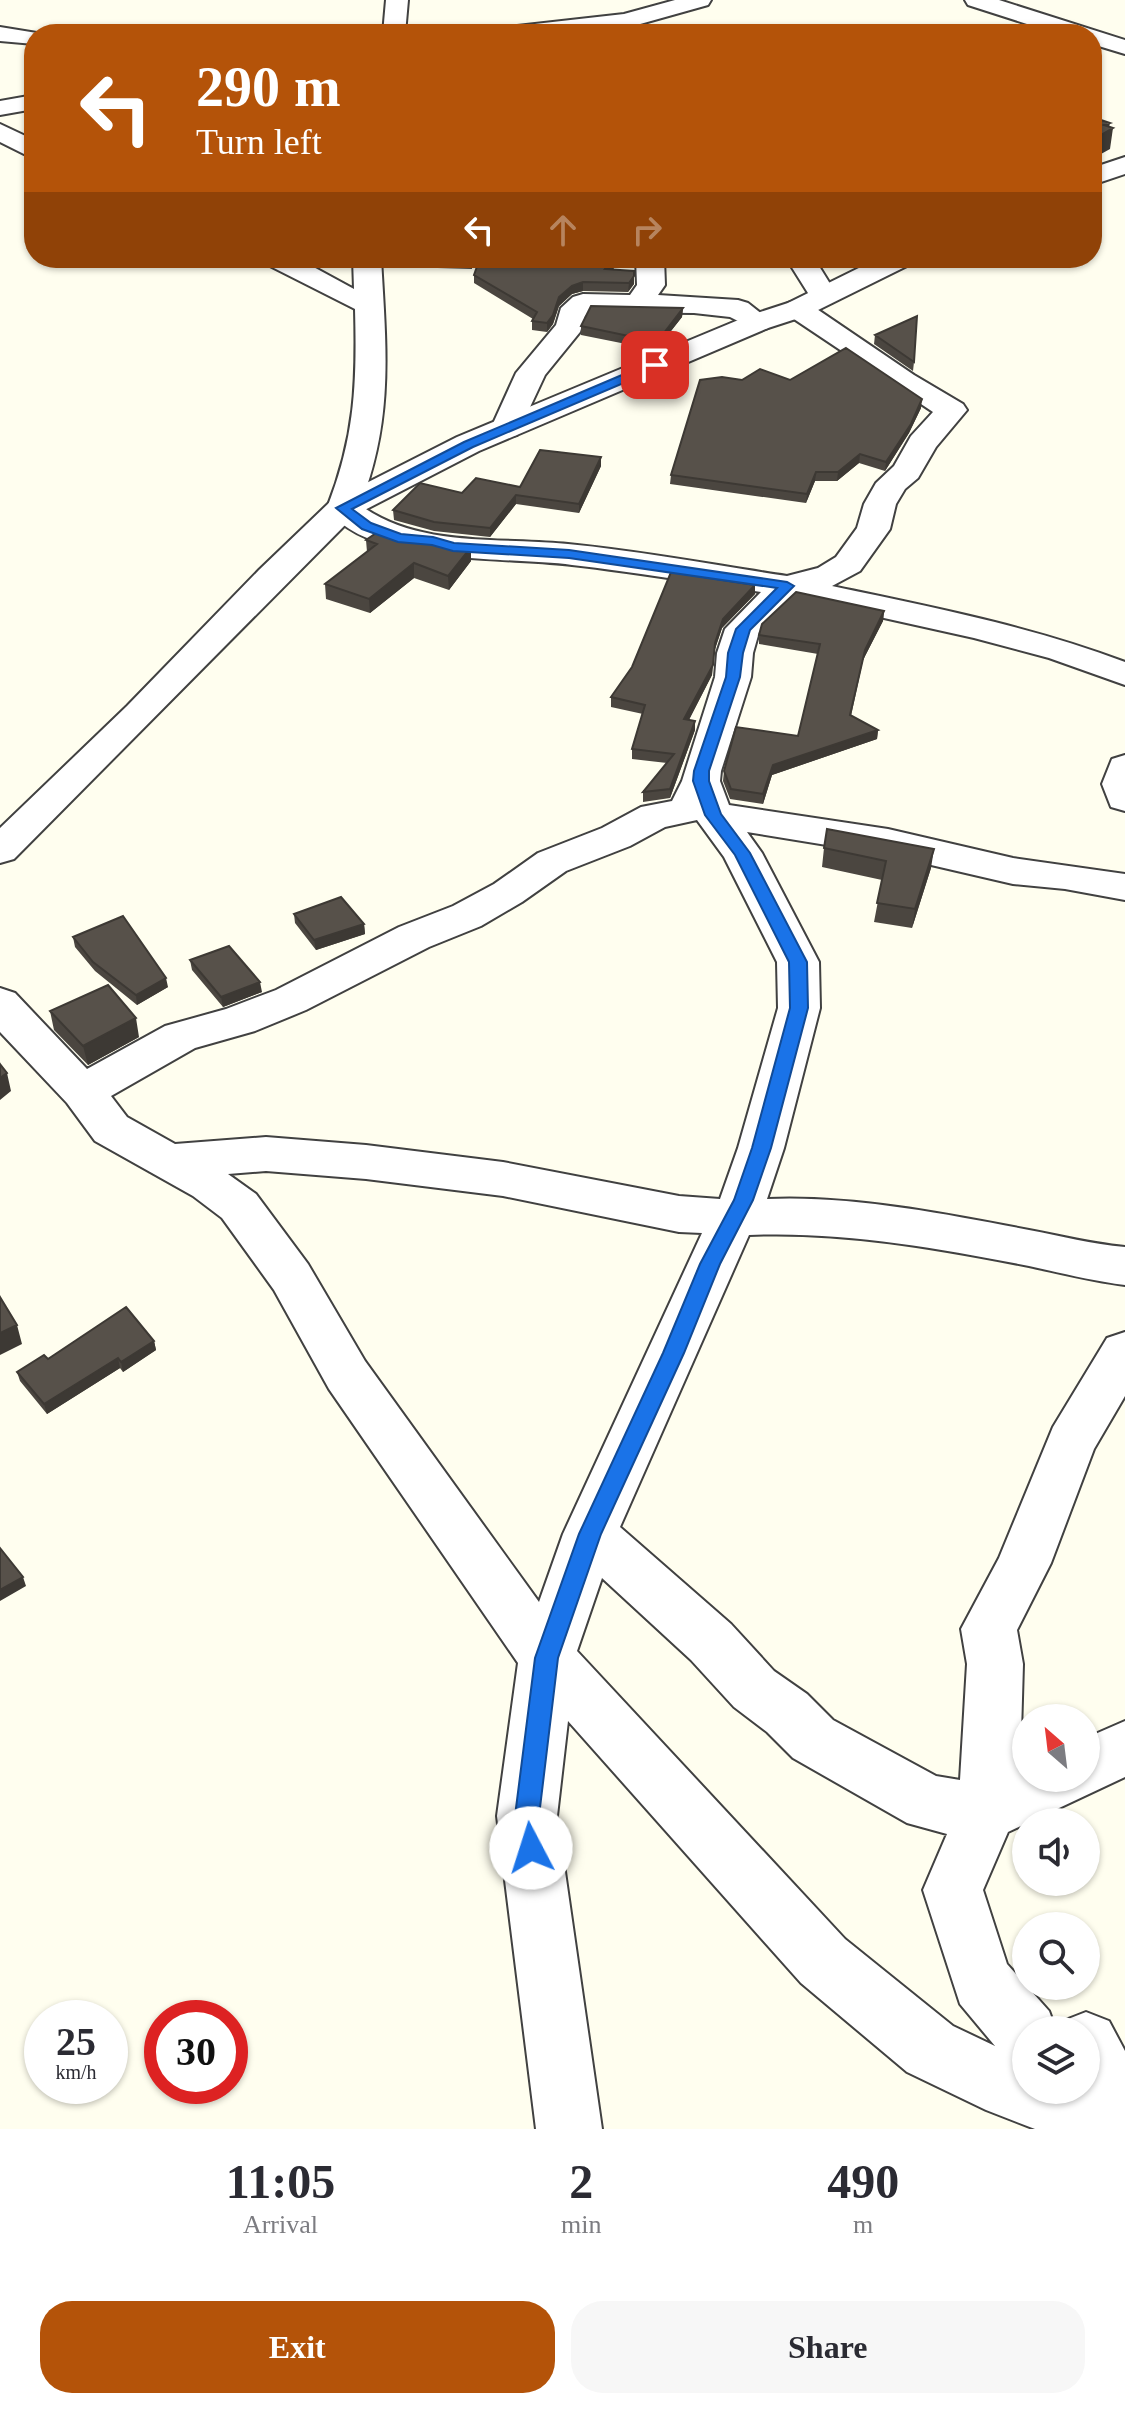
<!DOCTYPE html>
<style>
:root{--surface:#fff;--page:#f7f7f7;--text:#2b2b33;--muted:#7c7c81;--accent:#b45309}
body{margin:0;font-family:"Times New Roman",serif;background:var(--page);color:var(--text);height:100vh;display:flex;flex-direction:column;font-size:30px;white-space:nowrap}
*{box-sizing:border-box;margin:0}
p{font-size:26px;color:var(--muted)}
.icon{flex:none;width:44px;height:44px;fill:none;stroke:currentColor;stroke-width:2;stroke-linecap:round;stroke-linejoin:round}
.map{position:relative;height:2129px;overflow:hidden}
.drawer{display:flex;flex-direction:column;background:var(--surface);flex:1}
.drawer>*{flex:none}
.top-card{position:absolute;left:24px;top:24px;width:1078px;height:244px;border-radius:32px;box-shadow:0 2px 6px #0004;background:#b45309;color:#fff;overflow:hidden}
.needle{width:52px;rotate:332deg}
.buttons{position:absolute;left:1012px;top:1704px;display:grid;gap:16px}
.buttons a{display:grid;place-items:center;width:88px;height:88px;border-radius:50%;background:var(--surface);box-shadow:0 2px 6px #0004;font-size:40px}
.speed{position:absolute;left:24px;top:2000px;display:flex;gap:16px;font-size:40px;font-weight:700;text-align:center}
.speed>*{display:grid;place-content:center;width:104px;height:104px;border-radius:50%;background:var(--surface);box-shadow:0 2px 6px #0004;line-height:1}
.speed small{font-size:20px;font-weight:400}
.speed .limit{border:12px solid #d22;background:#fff;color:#111}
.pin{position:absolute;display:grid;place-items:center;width:68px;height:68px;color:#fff;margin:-34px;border-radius:16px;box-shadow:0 4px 12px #0006}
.me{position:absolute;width:88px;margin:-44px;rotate:355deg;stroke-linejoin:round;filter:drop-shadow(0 0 6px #0008)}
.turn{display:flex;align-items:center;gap:28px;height:168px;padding:0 40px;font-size:36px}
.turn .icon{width:104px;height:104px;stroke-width:2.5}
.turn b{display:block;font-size:56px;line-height:68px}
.lanes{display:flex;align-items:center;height:76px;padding:0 40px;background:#0003;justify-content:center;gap:40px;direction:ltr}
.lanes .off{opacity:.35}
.eta{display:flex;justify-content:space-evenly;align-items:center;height:136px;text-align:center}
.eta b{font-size:48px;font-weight:700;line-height:56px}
.cta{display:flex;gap:16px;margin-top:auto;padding:16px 40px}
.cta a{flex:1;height:92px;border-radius:32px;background:var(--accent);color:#fff;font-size:32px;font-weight:700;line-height:92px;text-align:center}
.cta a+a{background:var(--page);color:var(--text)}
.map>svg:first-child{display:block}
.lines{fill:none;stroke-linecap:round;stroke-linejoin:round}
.minor-casing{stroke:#414141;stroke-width:4}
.tertiary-casing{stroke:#414141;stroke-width:4}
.minor{fill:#fff;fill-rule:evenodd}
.tertiary{fill:#fff;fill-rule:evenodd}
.wall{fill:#4b4640}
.shaded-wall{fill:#3d3934}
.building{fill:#57514a;stroke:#3d3934;stroke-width:2}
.route{fill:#1a73e8;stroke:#114b97;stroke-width:2}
</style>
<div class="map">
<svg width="1125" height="2129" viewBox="0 0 1125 2129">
<rect width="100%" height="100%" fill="#fffeef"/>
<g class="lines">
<!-- minor casing -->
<g class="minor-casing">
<path id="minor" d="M386 0H408L405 34H383Z
M675 0H711L708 5 626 28 570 34H496L499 29 507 27 624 14Z
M965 0H999L1125 40V54L1092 44V34H1058L968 5Z
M0 27 43 34H34V44L0 41Z
M34 95V109L0 115V101Z
M0 124 34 140V159L0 142Z
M262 258H297L354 289 353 258H381C386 348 394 419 360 505 419 548 499 537 568 544 641 551 714 565 787 576L818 568 836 557 857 528 864 504 876 483 894 466 911 436 933 412 788 315 784 309 788 303 798 300 808 303 914 375 963 404 967 410 936 447 918 478 905 489 896 504 890 529 860 571 832 586C931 607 1030 626 1125 662V685L1049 658 974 638 794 598 759 632 753 653 751 677 721 771 720 781 729 805 888 829 1013 858 1125 874V900L1065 889 1013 884 888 855 747 832 762 853 819 962 820 1008 784 1148 767 1199C849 1195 947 1214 1029 1230 1061 1236 1092 1244 1125 1247V1285C1092 1281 1061 1273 1029 1266 937 1248 842 1231 749 1235L620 1527 731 1624 774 1671 807 1694 833 1720 936 1776 960 1780 967 1664 961 1629 999 1558 1053 1427 1107 1338 1125 1332V1396L1094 1449 1051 1563 1017 1630 1023 1664 1020 1768 1026 1765V1778H1086V1738L1125 1721V1777L1008 1832 983 1890 1007 1964 1049 2011 1056 2030H1026V2090H1086V2030H1060L1063 2021 1086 2012 1109 2021 1125 2051V2129H1035L986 2110 907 2072 801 1983 568 1721 557 1816 602 2129H536L497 1816 518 1663 329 1389 274 1290 222 1218 193 1196 95 1141 67 1103 0 1032V988L15 993 87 1069 165 1026 226 1009 276 990 399 927 453 906 494 884 538 853 602 828 641 807 672 801 682 781 715 677 717 653 725 629 761 592C698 583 635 572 572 565 508 556 367 567 327 508 355 437 357 384 355 309L266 264ZM697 820 724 857 777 962 778 1008 738 1148 720 1199 679 1196 503 1162 366 1145 266 1137 175 1144 127 1117 111 1096 195 1048 255 1031 306 1010 429 947 481 926 522 902 566 871 630 846 665 827ZM266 1171 366 1179 503 1196 679 1232 702 1233 563 1534 539 1602 365 1361 308 1264 256 1194 228 1174ZM602 1578 691 1660 734 1707 767 1732 793 1758 907 1823 947 1834 923 1890 960 2004 995 2046 953 2026 845 1939 577 1651Z
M636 258H664L665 285 658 295 738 300 748 303 772 322 768 328 758 331 730 317 694 313 590 312 585 316 580 332 545 375 517 435 506 437 495 435 491 428 516 373 556 325 561 308 573 297 583 294 630 295 637 285Z
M786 258H814L837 295 833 301 823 303 813 301Z
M1125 755V811L1111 807 1102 784 1112 759Z"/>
</g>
<!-- tertiary casing -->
<g class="tertiary-casing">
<path id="tertiary" d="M1125 157V174L1092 185V168Z
M879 258H915L911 264 808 315 768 328 479 451 355 515 14 859 0 863V828L127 706 259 570 331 501 457 437 748 316 788 303Z"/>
</g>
<!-- minor -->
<use href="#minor" class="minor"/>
<!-- tertiary -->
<use href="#tertiary" class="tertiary"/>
</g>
<!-- wall -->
<path class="wall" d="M480 258H618V264L613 269 634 284 628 292 583 291 572 294 559 306 553 324 547 332 532 330V321L533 319 474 283V275Z
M402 259 472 261V269L403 267Z
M683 308 682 317 656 350 581 335V326Z
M875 335 914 362 913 371 874 344Z
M742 380H790L921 408 909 433 885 471 859 463 837 481H815L806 503 670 484 671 475Z
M601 457V466L579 513 516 504 490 537 434 531 394 520 393 510 462 493 520 487Z
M404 538 471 547V561L449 590 414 578 370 613 326 599 325 584 367 552 366 540Z
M755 585V594L722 628 714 652 712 675 689 720 695 730 670 798 643 802V792L667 763 632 759V749L643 714 611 707V697Z
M884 611 883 621 863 660 851 716 878 730 877 739 772 775 763 804 730 799 723 781 724 771 798 736 818 654 759 644V635Z
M824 848 931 868 912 928 874 922 882 880 822 867Z
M294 914 364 924 365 934 316 950 295 923Z
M73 937 168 987 137 1005 95 971 75 947Z
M190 960 262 992 223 1007 192 970Z
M50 1011 139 1037 88 1065 54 1030Z
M154 1341 156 1350 123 1372 120 1368 47 1414 20 1381 17 1372 48 1359Z"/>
<!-- shaded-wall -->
<path class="shaded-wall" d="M1110 123 1108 131 1113 128 1110 149 1092 159V140L1104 125Z
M615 258H618V264L605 277V269Z
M634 276V284L628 292 629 283Z
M583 282V291L572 294 559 306 553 324 547 332V323L559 297 572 286Z
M683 308 682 317 656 350 657 342Z
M922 399 921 408 909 433 885 471 886 462Z
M860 454 859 463 837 481 838 472Z
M601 457V466L579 513V504Z
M816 472 815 481 806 503 807 494Z
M516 495V504L490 537V528Z
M471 547V561L449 590 448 576Z
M414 563V578L370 613 369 599Z
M755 585V594L722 628 714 652 712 675 684 729V719L715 643 723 619Z
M884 611 883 621 863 660 849 725 865 650Z
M695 721V730L670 798V789Z
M878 730 877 739 772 775 763 804V794L773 765Z
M934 849 931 868 912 928 915 909Z
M364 924 365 934 316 950 314 940Z
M166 978 168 987 137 1005 136 995Z
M260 982 262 992 223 1007 221 997Z
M136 1018 139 1037 88 1065 83 1046Z
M7 1073 11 1091 0 1100V1078Z
M17 1325 22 1344 0 1355V1333Z
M154 1341 156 1350 123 1372 121 1362Z
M118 1358 120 1368 47 1414 44 1404Z
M23 1577 26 1586 0 1601V1590Z"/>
<!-- building -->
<path class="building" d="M775 26 820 34H756Z
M894 31 910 34H890Z
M1092 117 1110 123 1104 125 1113 128 1092 140Z
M403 258H469L472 261 402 259Z
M480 258H615L605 269 634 271V276L629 283 583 282 572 286 559 297 553 315 547 323 532 321 537 312 474 275Z
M591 306 683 308 657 342 581 326Z
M917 316 914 362 875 335Z
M846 348 922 399 911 424 886 462 860 454 838 472H816L807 494 671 475 700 380 722 377 742 380 760 369 790 380Z
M540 450 601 457 579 504 516 495 490 528 434 522 393 510 420 483 462 493 476 478 520 487Z
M379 531 404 538 471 547 448 576 414 563 369 599 325 584 377 544 366 540Z
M671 572 755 585 723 619 715 643 713 665 684 719 695 721 670 789 643 792 674 754 632 749 645 705 611 697 632 667Z
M796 592 884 611 865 650 850 715 878 730 773 765 763 794 731 789 724 771 736 727 798 736 820 644 759 635 762 624Z
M827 829 934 849 915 909 877 903 886 861 824 848Z
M341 897 364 924 314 940 294 914Z
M123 916 166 978 136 995 93 962 73 937Z
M229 946 260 982 221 997 190 960Z
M108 985 136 1018 83 1046 50 1011Z
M0 1064 7 1073 0 1078Z
M0 1297 17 1325 0 1333Z
M126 1307 154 1341 121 1362 118 1358 44 1404 17 1372 44 1355 48 1359Z
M0 1548 23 1577 0 1590Z"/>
<!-- route -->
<path class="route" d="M655 361 661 365 659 368 473 447 352 509 371 523 401 534 433 537 454 543 569 550 787 582 794 586 750 630 743 653 740 677 709 771V781L721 814 750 853 807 962 808 1008 771 1148 753 1200 720 1264 684 1353 601 1534 558 1658 539 1816 544 1848 540 1856 531 1860 523 1856 515 1816 535 1658 579 1534 663 1353 700 1264 734 1200 752 1148 790 1008 789 962 735 855 705 815 693 781 694 771 726 677 728 653 736 629 777 588 569 558 453 551 432 545 398 542 362 529 336 508 464 442Z"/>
</svg>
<div class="buttons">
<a><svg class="needle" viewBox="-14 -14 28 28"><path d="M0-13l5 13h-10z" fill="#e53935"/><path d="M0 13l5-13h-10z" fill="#7c7c81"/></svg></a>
<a><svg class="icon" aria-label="sound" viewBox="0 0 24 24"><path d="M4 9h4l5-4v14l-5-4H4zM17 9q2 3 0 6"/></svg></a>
<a><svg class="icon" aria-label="search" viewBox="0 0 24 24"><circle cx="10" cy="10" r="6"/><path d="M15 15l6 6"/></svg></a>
<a><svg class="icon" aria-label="layers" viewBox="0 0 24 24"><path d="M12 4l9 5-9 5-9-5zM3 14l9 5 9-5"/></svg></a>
</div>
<div class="speed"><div>25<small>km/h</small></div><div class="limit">30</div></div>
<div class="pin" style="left:655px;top:365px;background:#d93025"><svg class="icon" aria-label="arrive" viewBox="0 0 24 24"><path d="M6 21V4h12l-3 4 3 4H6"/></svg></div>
<svg class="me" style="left:531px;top:1848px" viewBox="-20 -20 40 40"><circle r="19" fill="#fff"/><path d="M0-13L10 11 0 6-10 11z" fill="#1a73e8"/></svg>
<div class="top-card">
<div class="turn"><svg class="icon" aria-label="left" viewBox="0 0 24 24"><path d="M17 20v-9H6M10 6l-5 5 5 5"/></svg><div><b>290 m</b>Turn left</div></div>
<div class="lanes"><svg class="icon" aria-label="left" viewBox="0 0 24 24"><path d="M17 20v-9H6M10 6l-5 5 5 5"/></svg><svg class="icon off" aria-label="ahead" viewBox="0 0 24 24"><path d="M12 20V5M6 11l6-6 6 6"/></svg><svg class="icon off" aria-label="right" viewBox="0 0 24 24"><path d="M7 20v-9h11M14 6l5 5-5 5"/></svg></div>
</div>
</div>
<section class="drawer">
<div class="eta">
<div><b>11:05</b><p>Arrival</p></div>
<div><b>2</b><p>min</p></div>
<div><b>490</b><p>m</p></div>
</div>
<div class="cta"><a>Exit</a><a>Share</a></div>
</section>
